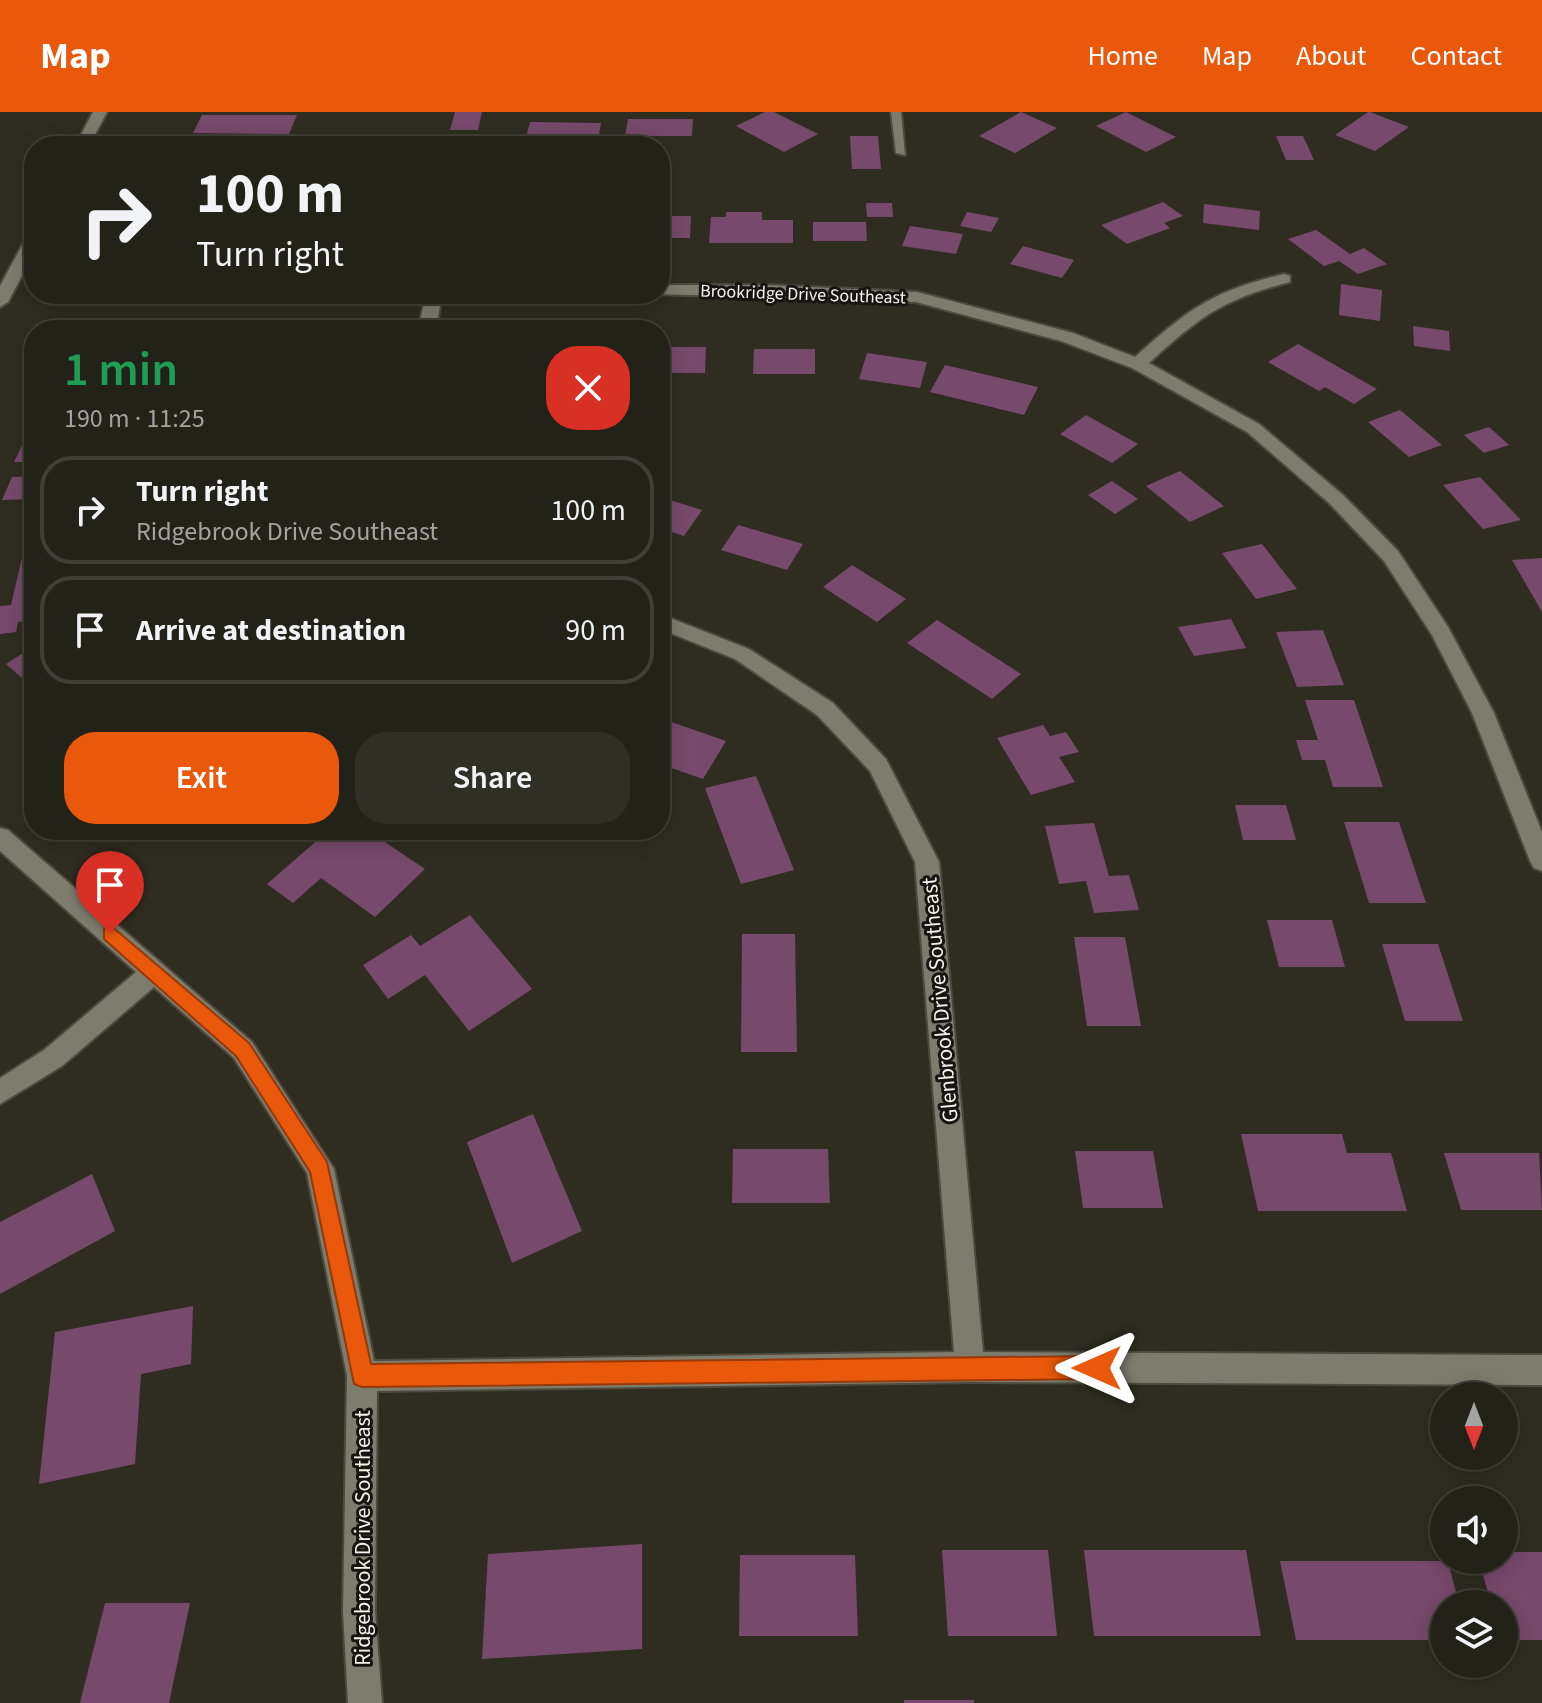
<!DOCTYPE html>
<meta charset="utf-8">
<style>
:root{--surface:#232218;--page:#2f2f25;--text:#f1f3f6;--muted:#a3a4a2;--line:#403f37;--accent:#ea580c}
body{margin:0;font-family:"Source Sans 3",sans-serif;background:var(--page);color:var(--text);height:100vh;display:flex;flex-direction:column;font-size:30px;white-space:nowrap}
*{box-sizing:border-box;margin:0}
p{font-size:26px;color:var(--muted)}
.icon{flex:none;width:44px;height:44px;fill:none;stroke:currentColor;stroke-width:2;stroke-linecap:round;stroke-linejoin:round}
.map{position:relative;flex:1;overflow:hidden}
.details{position:absolute;left:24px;top:208px;width:646px;height:520px;display:flex;flex-direction:column;background:var(--surface);border-radius:32px;box-shadow:0 4px 20px #0003,0 0 0 2px var(--line)}
.details>*{flex:none}
.guide{position:absolute;left:24px;top:24px;width:646px;height:168px;border-radius:32px;box-shadow:0 4px 20px #0003,0 0 0 2px var(--line);background:#232218;color:var(--text);overflow:hidden}
.needle{width:52px;rotate:180deg}
.buttons{position:absolute;left:1430px;top:1270px;display:grid;gap:16px}
.buttons a{display:grid;place-items:center;width:88px;height:88px;border-radius:50%;background:var(--surface);box-shadow:0 4px 20px #0003,0 0 0 2px var(--line);font-size:40px}
.pin{position:absolute;display:grid;place-items:center;width:68px;height:68px;color:#fff;margin:-82px -34px;border-radius:50% 50% 50% 0;rotate:-45deg;box-shadow:0 0 8px #0007}
.pin .icon{rotate:45deg}
.me{position:absolute;width:88px;margin:-44px;rotate:270deg;stroke-linejoin:round;filter:drop-shadow(0 0 6px #0008)}
.turn{display:flex;align-items:center;gap:28px;height:168px;padding:0 40px;font-size:36px}
.turn .icon{width:104px;height:104px;stroke-width:2.5}
.turn b{display:block;font-size:56px;line-height:68px}
.round{display:grid;place-items:center;flex:none;width:84px;height:84px;border-radius:32px;background:var(--page)}
.summary{display:flex;align-items:center;justify-content:space-between;height:136px;padding:0 40px}
h1{font-size:48px;font-weight:600;line-height:60px;color:#1e9e55}
.primary-button{display:flex;gap:16px;margin-top:auto;padding:16px 40px}
.primary-button a{flex:1;height:92px;border-radius:32px;background:var(--accent);color:#fff;font-size:32px;font-weight:600;line-height:92px;text-align:center}
.primary-button a+a{background:var(--page);color:var(--text)}
ul{padding:0;list-style:none}
li{display:flex;align-items:center;gap:24px;height:108px;margin:0 16px 12px;padding:0 24px;border:4px solid var(--line);border-radius:32px}
li div{flex:1}
li b{display:block;font-size:30px}
li em{font-style:normal}
header{display:flex;align-items:center;gap:48px;box-sizing:border-box;height:112px;padding:0 40px;background:var(--accent);color:#fff}
header strong{font-size:38px}
nav{display:flex;gap:44px;margin-inline-start:auto;font-size:28px}
.map>svg:first-child{display:block}
.building{fill:#77496c}
.lines{fill:none;stroke-linecap:round;stroke-linejoin:round}
.lane-casing{stroke:#4c4a3f;stroke-width:4}
.street-casing{stroke:#4c4a3f;stroke-width:4}
.lane{fill:#7e7c6d;fill-rule:evenodd}
.street{fill:#7e7c6d;fill-rule:evenodd}
.route{fill:#ea580c;stroke:#983908;stroke-width:2}
.labels{text-anchor:middle;stroke-width:6;stroke-linejoin:round;paint-order:stroke}
.far-street-label{font-size:18px;fill:#f4f3eb;stroke:#16150f}
.street-label{font-size:22px;fill:#f4f3eb;stroke:#16150f}
</style>
<header>
<strong>Map</strong>
<nav><a>Home</a><a>Map</a><a>About</a><a>Contact</a></nav>
</header>
<div class="map">
<svg width="1542" height="1591" viewBox="0 0 1542 1591">
<rect width="100%" height="100%" fill="#2f2d20"/>
<!-- building -->
<path class="building" d="M455 0H482L478 18H450Z
M765 0H774L818 22 784 40 736 14Z
M1021 0 1057 16 1015 41 979 24Z
M1126 0 1176 25 1146 40 1096 14Z
M1368 0H1370L1409 15 1375 39 1335 23Z
M202 3H297L289 22 193 21Z
M628 7H693L692 24H625Z
M530 10 601 11 597 34H524Z
M850 24H878L881 57H852Z
M1276 24H1303L1314 48H1286Z
M1163 90 1183 104 1164 111 1170 116 1127 132 1101 113Z
M866 91H892L893 105H867Z
M1204 92 1260 99 1259 118 1203 111Z
M726 100H762V108H793V131H709L711 105H726Z
M967 100 999 106 991 120 960 114Z
M660 104H691L690 126H660Z
M813 110H866L867 129H813Z
M910 114 963 122 956 142 902 134Z
M1316 118 1350 142 1364 136 1387 152 1358 162 1339 149 1324 154 1288 127Z
M1023 134 1074 148 1062 166 1010 152Z
M1341 172 1382 178 1380 209 1339 203Z
M1413 214 1449 219 1450 239 1414 234Z
M1298 232 1377 277 1354 292 1325 275 1319 279 1268 250Z
M660 235H706L705 261H660Z
M754 237H815V262H753Z
M867 241 927 250 920 276 859 267Z
M945 253 1038 275 1024 303 930 280Z
M1400 298 1442 333 1409 345 1368 310Z
M1086 303 1138 332 1112 351 1060 322Z
M34 308V350H14Z
M1489 315 1509 333 1484 341 1464 323Z
M1180 359 1224 394 1190 410 1146 374Z
M34 364V387L2 388 12 365Z
M1480 365 1521 408 1483 417 1443 373Z
M1112 369 1138 387 1115 402 1088 383Z
M660 385 702 398 684 424 660 416Z
M738 413 803 432 787 458 721 438Z
M1262 432 1297 477 1256 487 1222 441Z
M34 440V508L18 510 16 520 0 522V494L11 493 23 441Z
M1542 446V500L1512 448Z
M852 453 906 487 877 510 823 475Z
M1231 507 1246 536 1194 544 1178 515Z
M937 508 1021 562 992 587 907 531Z
M1323 518 1344 573 1297 575 1276 520Z
M34 534V570L30 573 6 552Z
M1305 588H1354L1383 675H1333L1325 648H1302L1296 628H1318Z
M660 606 726 629 703 667 660 652Z
M1043 613 1050 624 1066 620 1079 640 1059 645 1075 670 1031 683 997 626Z
M756 664 794 758 741 772 705 676Z
M1235 693H1286L1296 728H1243Z
M1344 710H1399L1426 791H1369Z
M1094 711 1109 764 1129 763 1139 798 1094 801 1086 769 1059 772 1045 714Z
M329 718H367L425 757 375 805 321 766 293 791 267 772Z
M470 803 532 877 469 919 425 863 388 887 363 853 411 823 420 834Z
M1267 808H1332L1345 855H1279Z
M742 822H795L797 940H741Z
M1074 825H1125L1141 914H1087Z
M1382 832H1438L1463 909H1405Z
M533 1002 582 1119 512 1151 467 1030Z
M1241 1022H1342L1347 1041H1391L1407 1099H1258Z
M733 1037H828L830 1091H732Z
M1075 1039H1153L1163 1096H1083Z
M1444 1041H1539L1542 1098H1461Z
M92 1062 115 1119 0 1182V1110Z
M193 1194 191 1252 141 1262 135 1352 39 1372 55 1220Z
M642 1432V1537L482 1547 488 1442Z
M942 1438H1048L1057 1524H948Z
M1084 1438H1246L1261 1524H1094Z
M1504 1440H1542V1528H1504V1492H1491L1479 1448H1504Z
M740 1443H855L858 1524H739Z
M1280 1449H1448L1459 1492H1444V1528H1296Z
M105 1491H190L169 1591H80Z
M904 1588H974V1591H904Z"/>
<g class="lines">
<!-- lane casing -->
<g class="lane-casing">
<path id="lane" d="M891 0H901L905 43 896 41Z"/>
</g>
<!-- street casing -->
<g class="street-casing">
<path id="street" d="M93 0H107L89 34H75Z
M34 121V141L8 190 0 195V174L26 126Z
M1284 162 1290 164V170C1223 187 1199 205 1149 251L1259 312 1343 383 1398 439 1448 515 1494 601 1542 720V759L1534 756 1530 749 1472 601 1432 523 1384 449 1329 391 1247 320 1132 256 1061 229 916 190 656 182H660V173H767L917 180 1073 221 1135 245C1188 197 1214 178 1284 162Z
M426 182H442L436 218H418Z
M660 502 749 537 833 591 886 647 939 750 983 1240 1542 1243V1273L970 1270 377 1279 375 1499 382 1591H348L343 1499 347 1264 307 1061 234 946 154 875 62 954 0 992V966L44 938 136 860 0 739V716L8 718 252 930 334 1057 374 1249 954 1240 915 750 870 659 817 603 735 547 660 517Z"/>
</g>
<!-- lane -->
<use href="#lane" class="lane"/>
<!-- street -->
<use href="#street" class="street"/>
</g>
<!-- route -->
<path class="route" d="M110 813 249 931 327 1050 371 1252 1097 1244 1105 1248 1108 1256 1105 1264 1097 1267 362 1275 354 1272 310 1060 236 944 104 827V816Z"/>
<g class="labels">
<!-- far-street labels -->
<g class="far-street-label">
<text transform="translate(803 182) rotate(2)" y="6">Brookridge Drive Southeast</text>
</g>
<!-- street labels -->
<g class="street-label">
<text transform="translate(939 888) rotate(-95)" y="8">Glenbrook Drive Southeast</text>
<text transform="translate(362 1426) rotate(-90)" y="8">Ridgebrook Drive Southeast</text>
</g>
</g>
</svg>
<div class="buttons">
<a><svg class="needle" viewBox="-14 -14 28 28"><path d="M0-13l5 13h-10z" fill="#e53935"/><path d="M0 13l5-13h-10z" fill="#a3a4a2"/></svg></a>
<a><svg class="icon" aria-label="sound" viewBox="0 0 24 24"><path d="M4 9h4l5-4v14l-5-4H4zM17 9q2 3 0 6"/></svg></a>
<a><svg class="icon" aria-label="layers" viewBox="0 0 24 24"><path d="M12 4l9 5-9 5-9-5zM3 14l9 5 9-5"/></svg></a>
</div>
<div class="pin" style="left:110px;top:821px;background:#d93025"><svg class="icon" aria-label="arrive" viewBox="0 0 24 24"><path d="M6 21V4h12l-3 4 3 4H6"/></svg></div>
<svg class="me" style="left:1097px;top:1256px" viewBox="-20 -20 40 40"><path d="M0-17L14 15 0 8-14 15z" fill="#ea580c" stroke="#fff" stroke-width="4"/></svg>
<div class="guide">
<div class="turn"><svg class="icon" aria-label="right" viewBox="0 0 24 24"><path d="M7 20v-9h11M14 6l5 5-5 5"/></svg><div><b>100 m</b>Turn right</div></div>
</div>
<section class="details">
<div class="summary"><div><h1>1 min</h1><p>190 m · 11:25</p></div><a class="round" style="background:#d93025;color:#fff"><svg class="icon" aria-label="close" viewBox="0 0 24 24"><path d="M6 6l12 12M18 6L6 18"/></svg></a></div>
<ul>
<li><svg class="icon" aria-label="right" viewBox="0 0 24 24"><path d="M7 20v-9h11M14 6l5 5-5 5"/></svg><div><b>Turn right</b><p>Ridgebrook Drive Southeast</p></div><em>100 m</em></li>
<li><svg class="icon" aria-label="arrive" viewBox="0 0 24 24"><path d="M6 21V4h12l-3 4 3 4H6"/></svg><div><b>Arrive at destination</b></div><em>90 m</em></li>
</ul>
<div class="primary-button"><a>Exit</a><a>Share</a></div>
</section>
</div>
